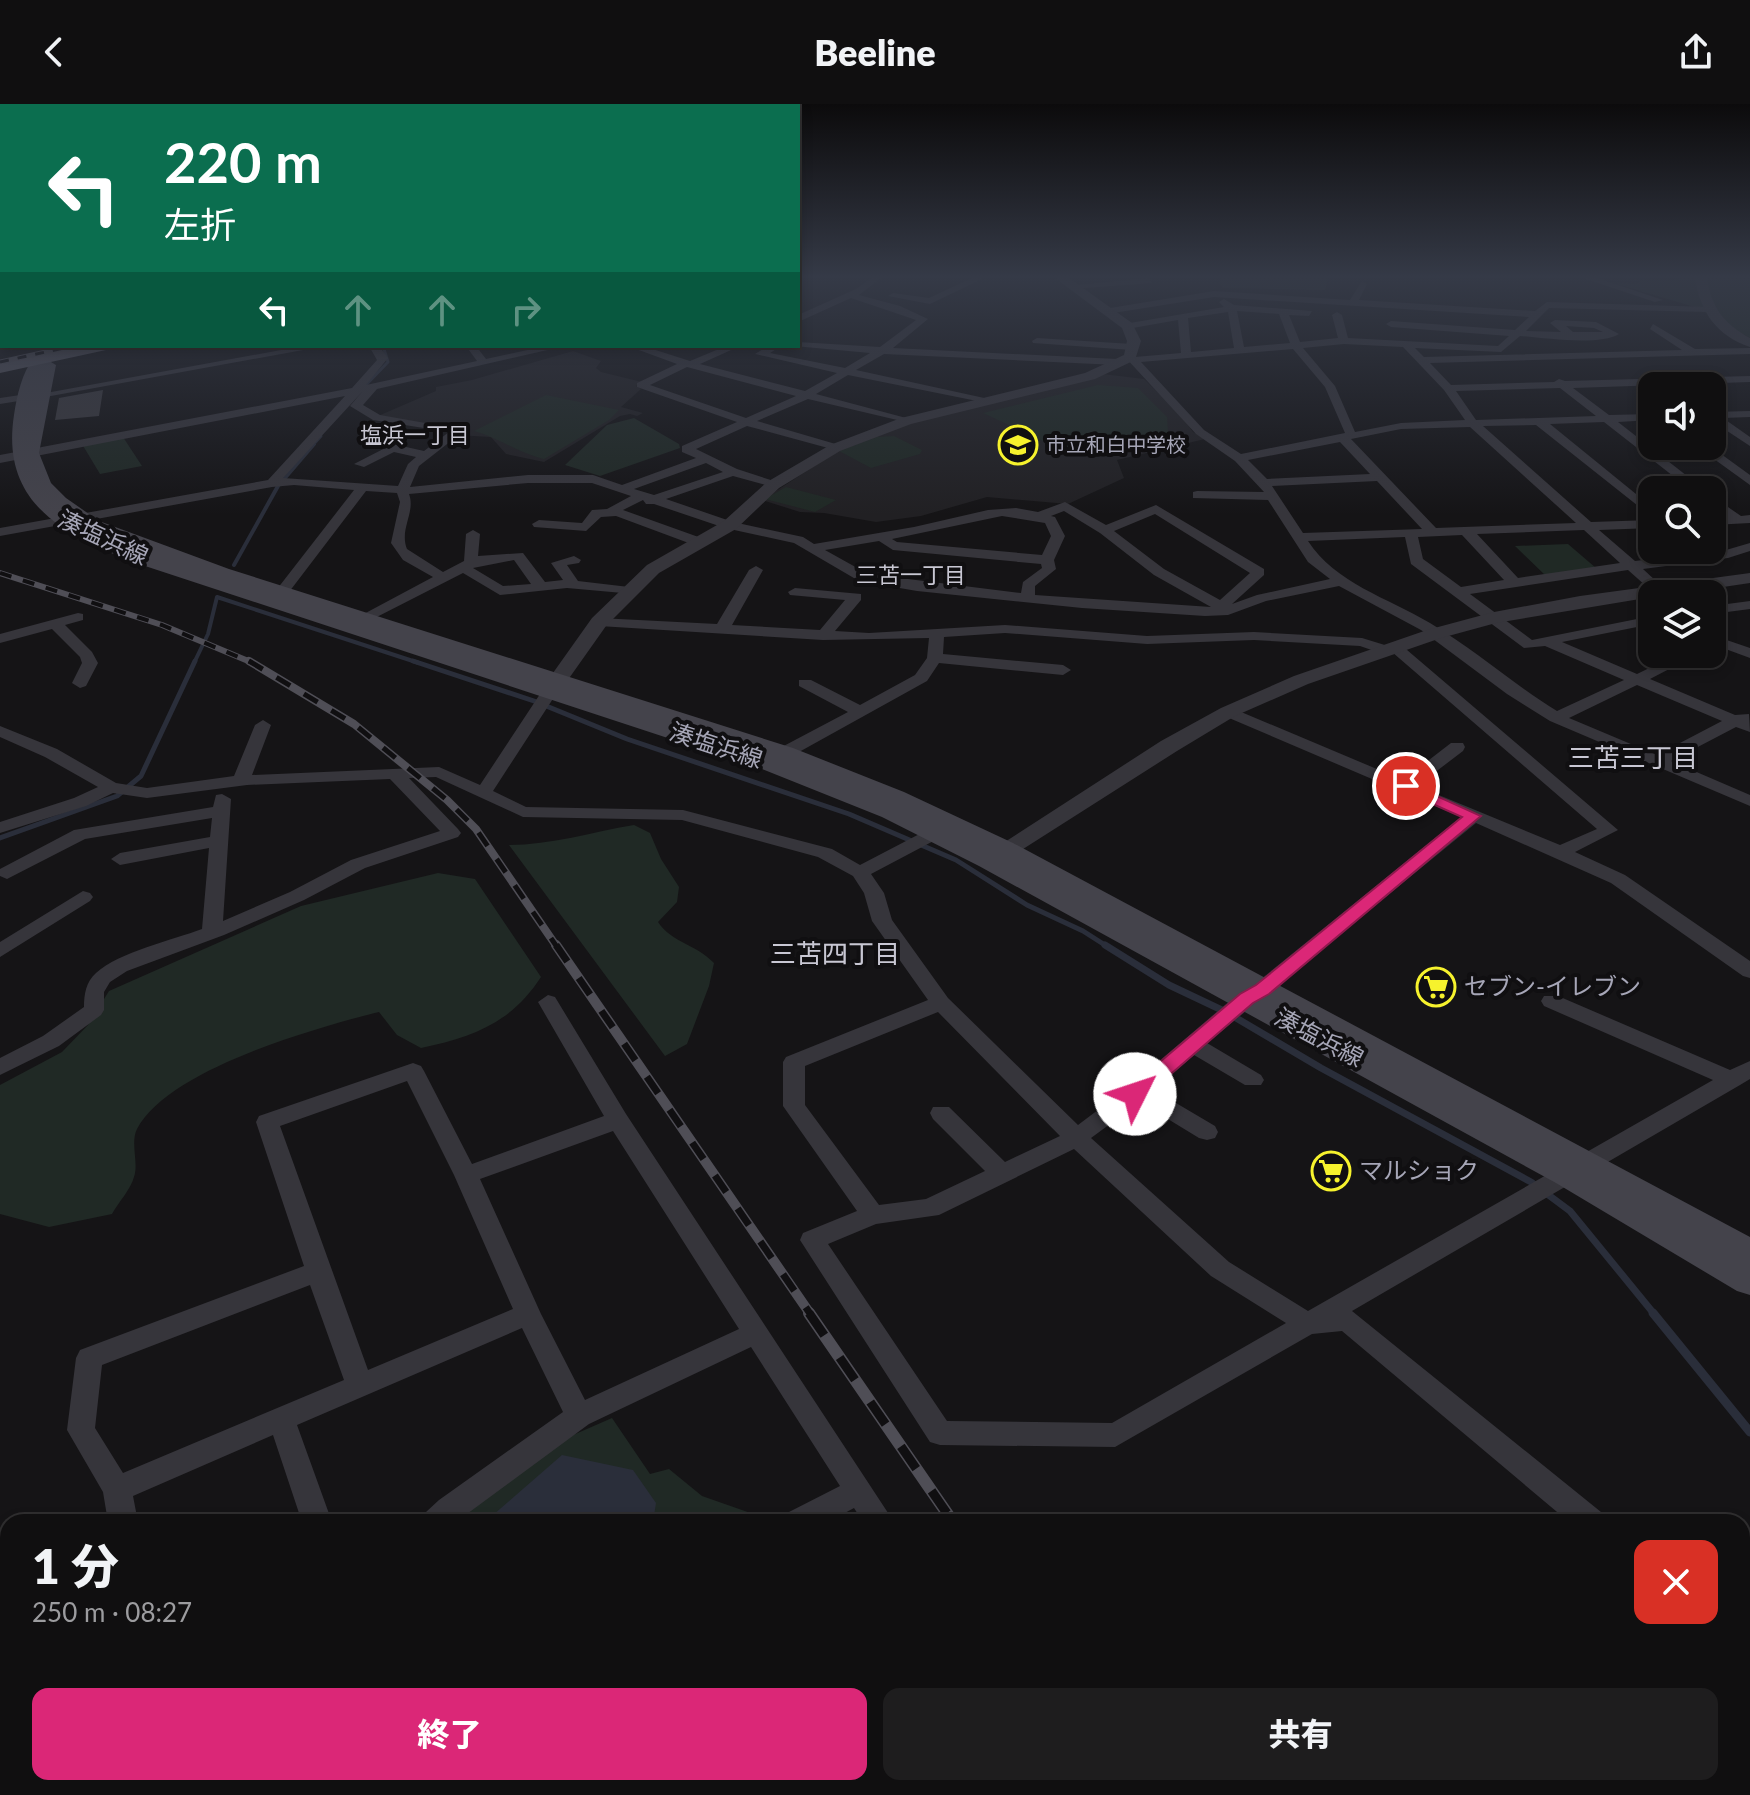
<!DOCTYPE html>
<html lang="ja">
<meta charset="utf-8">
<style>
:root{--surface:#100f10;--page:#1e1d1e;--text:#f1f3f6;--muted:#9c9c9f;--line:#302f30;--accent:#db2777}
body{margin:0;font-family:Lato,"Noto Sans JP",sans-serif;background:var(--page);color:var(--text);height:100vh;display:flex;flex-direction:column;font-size:30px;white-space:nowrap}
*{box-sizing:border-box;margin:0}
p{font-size:26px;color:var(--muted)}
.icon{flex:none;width:44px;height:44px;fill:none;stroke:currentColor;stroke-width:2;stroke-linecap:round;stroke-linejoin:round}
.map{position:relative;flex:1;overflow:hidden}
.details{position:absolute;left:0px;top:1410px;width:1750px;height:282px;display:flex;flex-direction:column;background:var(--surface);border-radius:24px 24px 0 0;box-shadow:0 4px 12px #0003,0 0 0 2px var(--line)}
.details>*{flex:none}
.hud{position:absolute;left:0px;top:0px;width:800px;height:244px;box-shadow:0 4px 12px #0003,0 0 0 2px var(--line);background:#0b6e4f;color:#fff;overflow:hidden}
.tools{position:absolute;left:1638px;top:268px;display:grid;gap:16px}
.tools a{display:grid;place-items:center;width:88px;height:88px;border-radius:16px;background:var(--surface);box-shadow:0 4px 12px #0003,0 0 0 2px var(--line);font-size:40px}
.pin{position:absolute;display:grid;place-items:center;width:68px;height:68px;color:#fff;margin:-34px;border:4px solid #fff;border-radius:50%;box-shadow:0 2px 8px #0007}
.me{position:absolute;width:88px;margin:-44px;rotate:49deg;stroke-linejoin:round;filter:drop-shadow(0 0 6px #0008)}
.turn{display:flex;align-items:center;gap:28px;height:168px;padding:0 32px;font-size:36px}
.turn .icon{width:104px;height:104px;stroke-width:2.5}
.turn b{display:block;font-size:56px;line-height:68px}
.lanes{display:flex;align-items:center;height:76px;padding:0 32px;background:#0003;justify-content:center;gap:40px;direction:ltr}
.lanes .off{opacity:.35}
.round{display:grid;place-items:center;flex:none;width:84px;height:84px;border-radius:16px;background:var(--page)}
.head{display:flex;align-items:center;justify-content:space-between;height:136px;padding:0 32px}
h1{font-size:48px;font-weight:800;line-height:60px}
.cta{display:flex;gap:16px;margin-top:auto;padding:16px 32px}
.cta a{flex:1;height:92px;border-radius:16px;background:var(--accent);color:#fff;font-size:32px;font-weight:800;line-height:92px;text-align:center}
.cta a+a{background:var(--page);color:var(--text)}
header{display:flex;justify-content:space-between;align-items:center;height:104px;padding:0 32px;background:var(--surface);font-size:36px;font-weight:800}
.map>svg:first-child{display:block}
.built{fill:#212023}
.green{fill:#202925}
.water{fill:#2a2e3a}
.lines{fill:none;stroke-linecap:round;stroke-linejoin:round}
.stream-far4{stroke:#2a2e3a;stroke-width:3}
.stream-far3{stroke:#2a2e3a;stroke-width:4}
.stream-far2{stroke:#2a2e3a;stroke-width:5}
.stream-far1{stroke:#2a2e3a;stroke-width:7}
.stream{stroke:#2a2e3a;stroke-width:9}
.building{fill:#3a393e}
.minor{fill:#36353b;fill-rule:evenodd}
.tertiary{fill:#36353b;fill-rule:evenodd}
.secondary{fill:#44434b;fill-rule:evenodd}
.primary{fill:#52515a;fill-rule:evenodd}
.rail-far4-casing{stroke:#4f4e56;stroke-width:5}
.rail-far3-casing{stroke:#4f4e56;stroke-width:6}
.rail-far2-casing{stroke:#4f4e56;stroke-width:8}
.rail-far1-casing{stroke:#4f4e56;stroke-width:10}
.rail-casing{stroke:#4f4e56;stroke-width:12}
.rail-far4{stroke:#100f11;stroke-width:3;stroke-dasharray:9;stroke-linecap:butt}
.rail-far3{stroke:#100f11;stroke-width:4;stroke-dasharray:12;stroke-linecap:butt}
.rail-far2{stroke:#100f11;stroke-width:5;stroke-dasharray:16;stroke-linecap:butt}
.rail-far1{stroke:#100f11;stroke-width:7;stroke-dasharray:20;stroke-linecap:butt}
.rail{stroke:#100f11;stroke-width:9;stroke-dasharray:27;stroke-linecap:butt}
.route{fill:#db2777;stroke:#8e194d;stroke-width:2}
.labels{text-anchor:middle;stroke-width:8;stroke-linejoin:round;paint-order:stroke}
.far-poi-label{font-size:20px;fill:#a6a6b7;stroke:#100f11;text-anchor:start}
.far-neighbourhood-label{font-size:22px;fill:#c8c7d3;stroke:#100f11}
.street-label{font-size:24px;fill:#a6a6b7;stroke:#100f11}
.poi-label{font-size:24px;fill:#a6a6b7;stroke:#100f11;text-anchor:start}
.neighbourhood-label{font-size:26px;fill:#c8c7d3;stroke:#100f11}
</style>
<header><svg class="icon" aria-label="back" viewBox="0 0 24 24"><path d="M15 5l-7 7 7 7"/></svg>Beeline<svg class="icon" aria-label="share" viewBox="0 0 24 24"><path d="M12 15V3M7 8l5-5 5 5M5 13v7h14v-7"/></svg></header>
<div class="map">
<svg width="1750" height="1691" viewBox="0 0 1750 1691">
<rect width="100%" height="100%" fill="#151416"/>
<!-- built -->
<path class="built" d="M573 247 601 257 596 264 601 268 642 278 636 282 641 285 621 303 643 309 637 312 630 310 620 312 544 358 506 350 491 333 456 331 462 327 378 312 436 287V283L472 276Z
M1103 270 1144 275 1180 310 1193 328 1205 335 1117 356 1124 374 1068 400 987 393 921 412 876 418 824 409 800 408 762 396 839 346 914 318Z"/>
<!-- green -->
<path class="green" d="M1220 174H1327L1328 175 1325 186 1224 184 1220 180Z
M1679 174H1750V234L1698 204 1610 178 1637 180 1641 176 1675 177Z
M1098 281 1138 284 1167 313 1168 329 1098 351 1071 350 983 309Z
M546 291 619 306 609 316 544 355C518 349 499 334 474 327Z
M634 314 679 340 680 344 600 372 565 361 607 321Z
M894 332 922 346 920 350 871 364 839 347 877 333Z
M123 333 142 362 100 370 82 340Z
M786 383 836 396 815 408 765 395Z
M1568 440 1596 464 1545 471 1515 442Z
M634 721 650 729 661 755 679 783 677 798 658 818C672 839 696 840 714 859L709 882 687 940 665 952 509 741C551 741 592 728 634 721Z
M438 769 475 775 541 873C511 919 473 933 421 944L397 931 379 908C315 924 169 965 137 1025 130 1039 139 1059 134 1073 131 1085 118 1099 112 1110L49 1123 0 1110V981L62 948 88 921 109 887 301 802Z
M612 1314 650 1370 669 1365 702 1392 759 1412 758 1418H454L564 1335Z"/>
<!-- water -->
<path class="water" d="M562 1351 633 1366 656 1399 653 1418H485Z"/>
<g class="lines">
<!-- stream-far4 -->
<path class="stream-far4" d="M363 284 388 258 383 242
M312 342 321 332"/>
<!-- stream-far3 -->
<path class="stream-far3" d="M234 461 278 382 314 340
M194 559 208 530 217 493 419 559"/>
<!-- stream-far2 -->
<path class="stream-far2" d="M413 557 534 597 627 635 849 710 956 756 1027 801 1083 827 1108 843
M0 734 117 692 141 672 195 557"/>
<!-- stream-far1 -->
<path class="stream-far1" d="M1105 841 1169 881 1226 908 1321 964 1531 1078 1570 1107 1655 1211"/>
<!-- stream -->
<path class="stream" d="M1653 1209 1750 1328"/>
</g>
<!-- building -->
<path class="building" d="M103 286 99 312 55 316 59 294Z"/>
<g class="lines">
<!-- minor -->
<path class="minor" d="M871 174H881L859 191 900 202 928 215 893 244 1117 255 1122 258 1117 261 884 250 856 266 998 297 992 300 848 271 816 290 910 315V319L808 295 757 317 839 341V347L747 322 696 345 737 365 777 378V384L733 372 666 395 733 418 803 433 814 440 914 423 988 406 1016 404 1038 408 1065 398 1106 421 1156 401 1264 465V471L1232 500 1257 491 1330 475 1308 458 1268 396 1193 394V388L1197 387 1264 388 1235 357 1196 330 1125 253 1130 250 1135 253 1181 249 1178 216 1127 225 1124 220 1224 203 1219 198 1224 195 1234 201 1312 207 1309 212 1289 211 1300 238 1338 234 1332 211 1337 208 1342 211 1348 234 1498 242 1509 232 1391 223 1386 220 1391 217 1515 226 1529 213 1214 193 1107 210 1104 205 1214 187 1350 196 1362 177 1367 180 1359 196 1535 207 1547 198 1709 203 1706 208 1549 204 1526 227 1561 228 1550 219 1555 216 1596 218 1619 230C1600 242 1544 234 1520 232L1501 248 1415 244 1424 253 1682 246 1650 225 1653 220 1695 245 1750 244V250L1430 259 1451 281 1554 278 1559 275 1565 277 1750 272V278L1573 284 1609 311 1652 310V316L1618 318 1705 386H1691L1604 318 1550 320 1652 403V413L1536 321 1483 322 1591 418 1652 416V424L1599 426 1635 457 1726 446 1750 439V447L1728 454 1643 465 1670 490H1655L1628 466 1470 490 1532 536 1652 512V520L1562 538 1637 570 1678 550H1698L1650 575 1735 611 1749 610 1750 628 1736 623 1671 657 1750 691V702L1550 617 1507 590 1421 526 1339 482 1266 497 1228 511 1205 512 1082 504 917 487 859 477 794 439 725 424 654 400H646L643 396 623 406 704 435V441H694L616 412 601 413 586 427 534 423 532 420 539 416 582 419 592 406 607 405 631 392 592 379H528L409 390C416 408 399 425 407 445L443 468 464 457 466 430 473 426 480 430 478 452 523 449 545 478 563 476 551 459 574 452 581 456 579 459 567 461 578 477 629 483 634 484V490L567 484 500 491 463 469 365 519 358 515 360 512 433 473 403 456 391 439 400 398 397 389 366 387 286 492 281 493 274 489 354 386 294 381 272 383 80 418 74 414 80 410 268 376 345 292 0 359V351L352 284 377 256 369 242H379L388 254 366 281 477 257 466 242H476L486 255 546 242H565L377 285 363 301 380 311 465 326 419 362 410 383 528 371H593L622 381 696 354 682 348V342L737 318 637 283V279L677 260 628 242H643L690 257 726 242H740L700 260 805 287 837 269 755 250 768 242H781L770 249 845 264 870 249 794 242H798V238L880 243 916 216 851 194 798 218V211L856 185ZM1237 207 1279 210 1290 239 1244 243ZM1228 208 1234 244 1191 248 1188 214ZM1566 222 1594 224 1603 228H1573ZM1344 240 1403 243 1444 286 1465 316 1401 319 1355 328 1335 282 1303 244ZM1293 245 1325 283 1345 329 1241 350 1204 326 1141 258ZM687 263 796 292 746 314 650 281ZM1560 284 1596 312 1476 316 1456 287ZM362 288 350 302 373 316 449 328 424 347 393 340 354 360 364 363 394 348 416 353 408 360 398 382 283 374ZM1470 323 1576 419 1436 424 1351 335 1401 325ZM1340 338 1370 370 1267 375 1248 356ZM706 359 723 368 654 391 634 385ZM1377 377 1422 425 1303 429 1272 382ZM1064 407 1100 429 1154 471 1211 503 1035 491V482L1056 465 1054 456 1065 432 1055 413 1051 412ZM1155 410 1250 469 1220 496 1164 465 1114 427ZM1002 412 1045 419 1051 432 1042 451 897 438 892 435ZM1584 426 1620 459 1518 474 1477 430ZM1462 431 1504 476 1461 483 1423 455 1418 433ZM1405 433 1411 460 1524 544 1545 542 1624 576 1557 607C1513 580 1474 545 1430 519 1388 494 1335 479 1308 437ZM879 437 893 446 1041 460 1042 464 1023 478 1021 489 868 470 825 446ZM514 456 531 480 503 482 473 464ZM1637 581 1722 617 1657 651 1569 614Z
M972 174H984L930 200 888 192 893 189 929 194Z
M1149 174 1152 179 1071 185 1066 182Z
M1583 174H1597L1663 196 1655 198Z
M0 204H2V210H0Z
M1037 234 1132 240 1137 243 1132 246 1033 239 1032 237Z
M303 242H325L40 294 35 291Z
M27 290 32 293 31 295 0 300V294Z
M1750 307V313L1723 314 1750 333V342L1712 317V308Z
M1696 342H1710L1750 371V381Z
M1712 392 1741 412 1750 411V419L1712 421V413L1725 412 1712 402Z
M61 413 66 414V420L0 432V424Z
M756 462 763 466 732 521 820 526 845 496 790 491 788 488 795 484 861 490V496L835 527 869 529 1005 521 1147 532 1254 528 1362 534 1388 542 1400 540 1618 726 1575 748 1625 771 1750 857V874L1743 872 1611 779 1476 719 1207 939 1261 971 1264 976 1261 981H1245L1194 951 1154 986 1215 1022 1218 1028 1215 1034 1207 1036 1199 1034 1140 998 1091 1034 1229 1158 1308 1207 1713 976 1544 902 1541 897 1544 892H1558L1730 966 1750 957V975L1740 981 1352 1207 1601 1408 1606 1418H1569L1342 1227 1312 1230 1115 1343 940 1341 930 1338 800 1136 803 1129 857 1107 783 1002V958L786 953 928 896 872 817 864 789 853 772 818 753 682 716 523 713 436 673 409 674 458 725 461 729 458 733 365 764 304 796 224 831 127 867 110 878 104 888V906L101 911 59 942 0 971V954L43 932 84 903C84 890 86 878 96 869 119 848 173 836 202 825L209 744 120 761 111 755 120 749 210 733 212 714 85 735 7 775 0 772V765L74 726 213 703 216 691 222 690 231 695 223 817 290 788 351 756 440 727 390 675 247 681 147 694 113 689 86 702 0 729V718L74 694 98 683 45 653 0 633V622L57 645 116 679 147 684 234 672 255 621 263 616 271 621 252 671 439 663 480 681 544 584 550 582 558 587 493 687 526 703 683 706 832 745 860 761 929 725H941L944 729 941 733 871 770 884 789 892 816 948 894 1078 1021 1131 981 1239 889 1255 880 1461 713 1222 611V605H1234L1403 676 1451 639H1463L1465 643 1463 647 1417 682 1560 741 1597 725 1392 548 1386 551 1360 542 1254 536 1147 540 1005 529 944 533 943 550 1063 561 1071 566 1063 571 939 559 927 577 790 653H778L776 649 778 645 848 608 799 582V576H811L860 601 915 571 927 554 929 534 823 536 599 522 592 518 599 514 717 520 749 466ZM938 908 1060 1032 1005 1058 949 1003H933L930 1009 933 1015 985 1067 926 1095 879 1101 805 1001V962ZM1074 1045 1211 1172 1286 1219 1112 1319 947 1317 828 1140 876 1120 939 1111Z
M1750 497V505L1712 510V502Z
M78 509 83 510V516L65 521 92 548 98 559 86 582 80 584 72 579 82 559 80 553 52 525 0 539V530Z
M1712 531 1750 544V554L1712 540Z
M83 787 90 789 93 793 90 797 0 853V838Z
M548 891 555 893 626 1010 894 1418H863L854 1404 828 1418H784L789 1408 840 1382 751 1243 589 1320 456 1418H421L426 1408 439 1396 563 1308 522 1224 297 1321 332 1418H302L273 1331 133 1392 138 1418H108L103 1388 67 1326 76 1254 80 1246 304 1162 256 1018 259 1012 413 959 421 962 424 967 472 1060 604 1012 538 898ZM407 977 454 1071 513 1205 368 1266 280 1022ZM613 1027 739 1225 585 1296 541 1210 480 1075ZM310 1181 344 1276 123 1369 95 1324 102 1261Z
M147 1684H200L197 1691H144Z
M407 1684H441L443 1691H409Z
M812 1684H849L850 1687 848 1691H809Z
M1038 1684H1073L1076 1691H1041Z
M1405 1684H1440L1443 1691H1408Z"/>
<!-- tertiary -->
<path class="tertiary" d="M1055 174H1069L1132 219 1141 237 1135 256 1095 275 911 320 840 347 779 384 736 425 659 469 606 522 565 580H551L548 576 592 514 647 461 724 417 767 378 830 341 901 314 1085 269 1124 251 1127 237 1122 224Z
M1695 174H1707C1712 204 1723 219 1750 234V243C1717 232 1700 208 1695 174Z
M1750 469V479L1676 490H1652V493L1496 519 1441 534 1308 580 1235 612 1177 647 998 761H980L977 756 1161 637 1221 604 1294 572 1427 526 1494 508 1580 492Z
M1750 1508V1548L1742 1551V1511Z
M1348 1684H1393L1390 1691H1345Z"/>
<!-- secondary -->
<path class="secondary" d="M39 251 56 261 39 349 51 379 66 394 99 417 229 465 793 644 904 688 1013 739 1750 1133V1191L1737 1187 1556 1079 979 762 882 713 762 665 139 460C66 432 0 401 14 311 17 291 22 269 34 253Z"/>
<!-- primary -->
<path class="primary" d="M76 242H109L106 246 0 269V259Z"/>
<!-- rail-far4 casing -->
<g class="rail-far4-casing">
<path id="rail-far4" d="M0 258 73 242"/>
</g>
<!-- rail-far3 casing -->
<g class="rail-far3-casing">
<path id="rail-far3" d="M0 469 162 521 253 559"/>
</g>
<!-- rail-far2 casing -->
<g class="rail-far2-casing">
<path id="rail-far2" d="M249 557 354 620 447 696 476 725 557 843"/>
</g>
<!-- rail-far1 casing -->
<g class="rail-far1-casing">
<path id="rail-far1" d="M556 841 811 1211"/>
</g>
<!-- rail casing -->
<g class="rail-casing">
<path id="rail" d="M809 1209 953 1418
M1135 1684 1140 1691"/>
</g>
<!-- rail-far4 -->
<use href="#rail-far4" class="rail-far4"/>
<!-- rail-far3 -->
<use href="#rail-far3" class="rail-far3"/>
<!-- rail-far2 -->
<use href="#rail-far2" class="rail-far2"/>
<!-- rail-far1 -->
<use href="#rail-far1" class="rail-far1"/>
<!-- rail -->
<use href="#rail" class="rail"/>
</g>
<!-- sky -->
<linearGradient id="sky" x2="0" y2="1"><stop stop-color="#0c0b0c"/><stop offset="0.42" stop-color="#353a47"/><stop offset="1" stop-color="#353a47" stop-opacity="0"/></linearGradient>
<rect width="1750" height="411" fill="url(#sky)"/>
<!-- route -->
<path class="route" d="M1406 678 1481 712 1269 890 1253 899 1142 995H1128L1125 990 1128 985 1240 890 1256 881 1462 713 1401 686 1399 682Z"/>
<!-- icons -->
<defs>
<g id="school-ring" transform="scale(2)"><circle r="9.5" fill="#100f11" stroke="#f6f22d" stroke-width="1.5"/><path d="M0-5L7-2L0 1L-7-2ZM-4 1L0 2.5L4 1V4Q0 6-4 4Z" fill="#f6f22d"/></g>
<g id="supermarket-ring" transform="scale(2)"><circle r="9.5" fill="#100f11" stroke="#f6f22d" stroke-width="1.5"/><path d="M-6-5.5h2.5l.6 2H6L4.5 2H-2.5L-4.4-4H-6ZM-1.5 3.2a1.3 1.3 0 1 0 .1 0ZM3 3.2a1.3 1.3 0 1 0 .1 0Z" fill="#f6f22d"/></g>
</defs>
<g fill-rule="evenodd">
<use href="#school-ring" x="1018" y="341"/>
<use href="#supermarket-ring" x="1436" y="883"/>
<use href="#supermarket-ring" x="1331" y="1067"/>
</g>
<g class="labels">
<!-- far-poi labels -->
<g class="far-poi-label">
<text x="1046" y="348">市立和白中学校</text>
</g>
<!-- far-neighbourhood labels -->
<g class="far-neighbourhood-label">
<text x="415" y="339">塩浜一丁目</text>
<text x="911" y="479">三苫一丁目</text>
</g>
<!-- street labels -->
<g class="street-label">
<text transform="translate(103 434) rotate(25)" y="8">湊塩浜線</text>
<text transform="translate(716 642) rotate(18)" y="8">湊塩浜線</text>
<text transform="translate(1319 934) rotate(28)" y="8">湊塩浜線</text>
</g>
<!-- poi labels -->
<g class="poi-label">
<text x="1464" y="891">セブン-イレブン</text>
<text x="1359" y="1075">マルショク</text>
</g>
<!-- neighbourhood labels -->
<g class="neighbourhood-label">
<text x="1633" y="663">三苫三丁目</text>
<text x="835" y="859">三苫四丁目</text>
</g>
</g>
</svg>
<div class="tools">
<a><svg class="icon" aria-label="sound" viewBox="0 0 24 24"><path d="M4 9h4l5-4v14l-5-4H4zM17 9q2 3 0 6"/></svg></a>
<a><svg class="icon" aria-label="search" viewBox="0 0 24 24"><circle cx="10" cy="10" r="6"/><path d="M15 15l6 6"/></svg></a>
<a><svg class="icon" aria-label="layers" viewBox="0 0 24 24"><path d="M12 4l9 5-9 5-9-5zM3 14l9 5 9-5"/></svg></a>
</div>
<div class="pin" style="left:1406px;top:682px;background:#d93025"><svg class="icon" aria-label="arrive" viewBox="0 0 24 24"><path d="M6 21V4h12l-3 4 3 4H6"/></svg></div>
<svg class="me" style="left:1135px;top:990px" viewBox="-20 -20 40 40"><circle r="19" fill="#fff"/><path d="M0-13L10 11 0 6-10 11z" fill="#db2777"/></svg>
<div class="hud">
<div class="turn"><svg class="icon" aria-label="left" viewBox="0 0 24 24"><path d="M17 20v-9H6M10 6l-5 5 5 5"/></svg><div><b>220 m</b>左折</div></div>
<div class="lanes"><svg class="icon" aria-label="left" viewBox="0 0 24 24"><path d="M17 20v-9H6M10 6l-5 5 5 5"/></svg><svg class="icon off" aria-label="ahead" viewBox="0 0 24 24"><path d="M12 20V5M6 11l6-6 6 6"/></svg><svg class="icon off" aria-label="ahead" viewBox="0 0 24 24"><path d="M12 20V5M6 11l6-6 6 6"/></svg><svg class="icon off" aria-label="right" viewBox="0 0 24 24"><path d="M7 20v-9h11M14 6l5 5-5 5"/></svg></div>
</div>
<section class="details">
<div class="head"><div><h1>1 分</h1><p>250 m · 08:27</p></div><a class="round" style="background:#d93025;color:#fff"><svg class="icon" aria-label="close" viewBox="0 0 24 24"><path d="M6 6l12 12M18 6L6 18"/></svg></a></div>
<div class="cta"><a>終了</a><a>共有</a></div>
</section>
</div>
